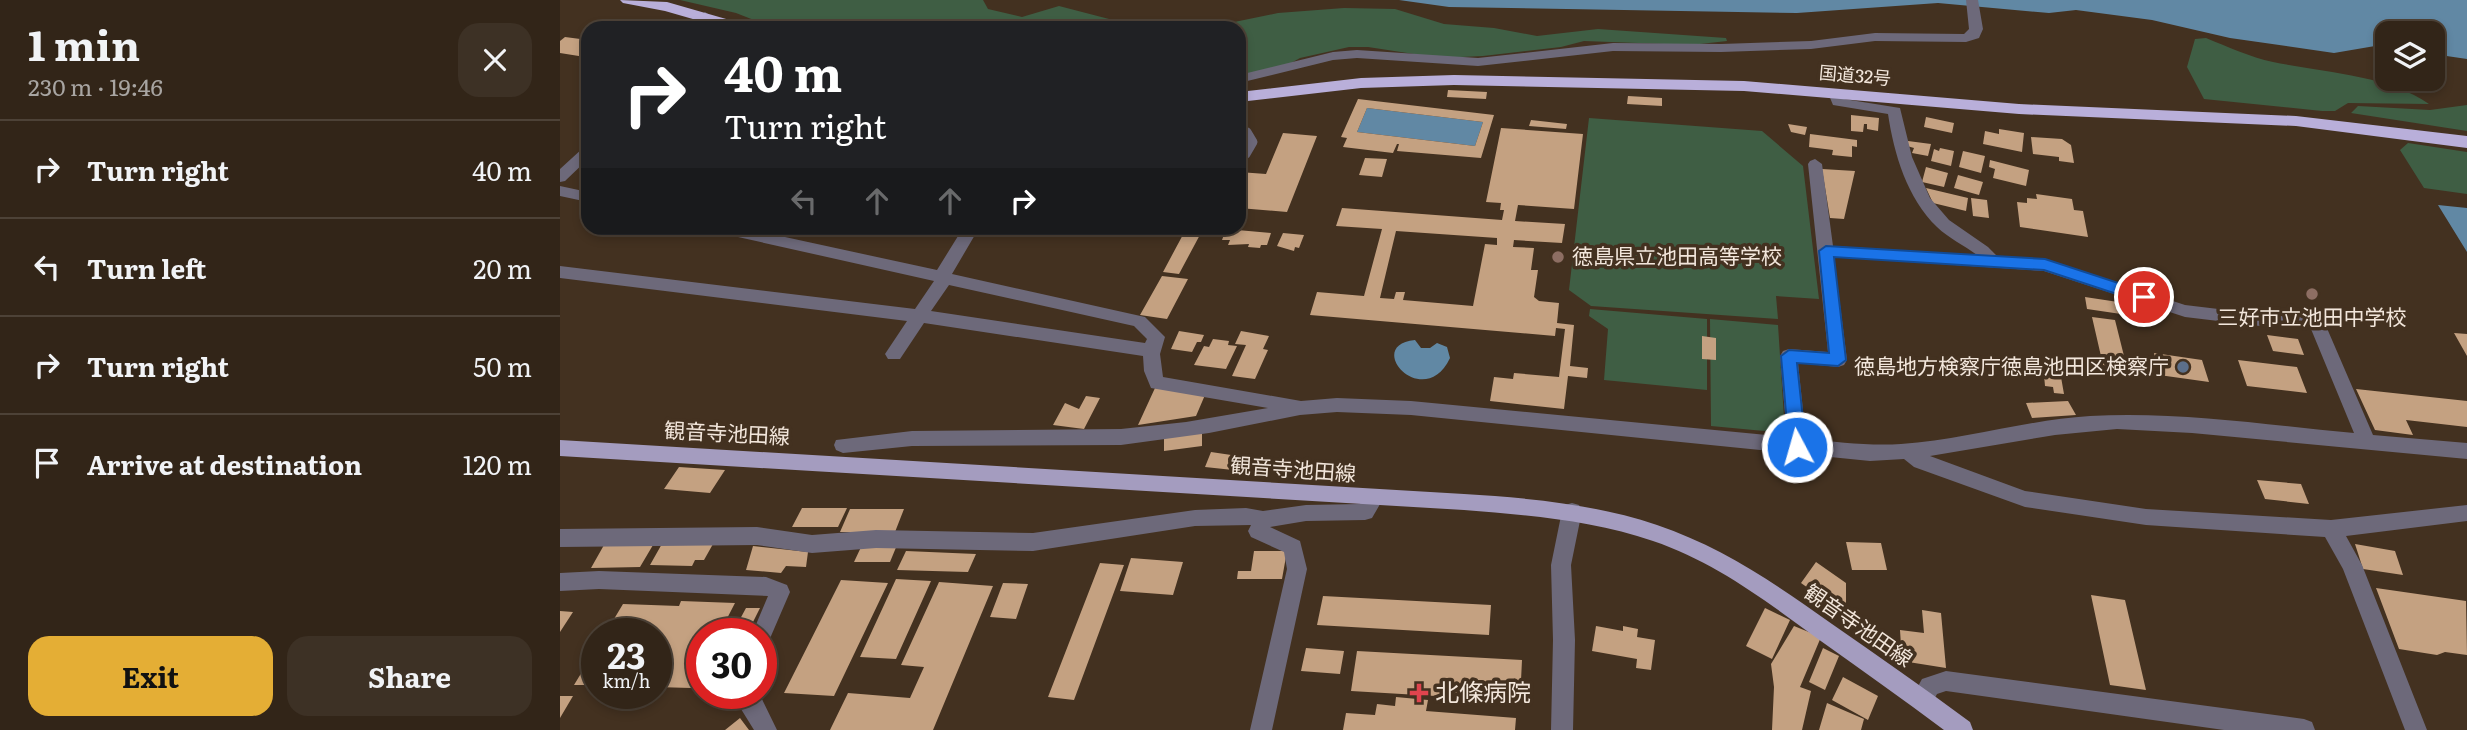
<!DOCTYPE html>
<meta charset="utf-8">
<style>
:root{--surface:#322518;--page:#3d3125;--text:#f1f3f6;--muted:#a8a5a2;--line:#4d4237;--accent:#e4ae35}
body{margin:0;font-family:Literata,"Noto Sans JP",serif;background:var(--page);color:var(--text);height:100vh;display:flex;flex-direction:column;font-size:26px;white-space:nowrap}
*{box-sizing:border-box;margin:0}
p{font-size:23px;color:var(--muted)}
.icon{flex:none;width:38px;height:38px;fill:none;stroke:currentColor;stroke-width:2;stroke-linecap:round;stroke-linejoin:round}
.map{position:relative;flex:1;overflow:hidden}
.panel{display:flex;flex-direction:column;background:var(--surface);width:560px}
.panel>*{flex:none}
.banner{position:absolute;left:21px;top:21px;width:665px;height:214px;border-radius:21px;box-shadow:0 4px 10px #0003,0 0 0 2px var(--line);background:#202124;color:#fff;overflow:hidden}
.fabs{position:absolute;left:1815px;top:21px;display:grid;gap:14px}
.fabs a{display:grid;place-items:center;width:70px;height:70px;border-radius:14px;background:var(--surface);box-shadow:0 4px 10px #0003,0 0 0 2px var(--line);font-size:35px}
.speed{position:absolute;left:21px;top:618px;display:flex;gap:14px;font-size:35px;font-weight:700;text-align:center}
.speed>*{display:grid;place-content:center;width:91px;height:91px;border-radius:50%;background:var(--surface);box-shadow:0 4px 10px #0003,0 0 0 2px var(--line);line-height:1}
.speed small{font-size:18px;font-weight:400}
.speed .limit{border:10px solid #d22;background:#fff;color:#111}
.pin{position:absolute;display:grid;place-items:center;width:60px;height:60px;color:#fff;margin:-30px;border:4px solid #fff;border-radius:50%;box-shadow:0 2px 7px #0007}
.me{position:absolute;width:77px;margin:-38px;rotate:354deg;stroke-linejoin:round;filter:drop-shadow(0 0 5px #0008)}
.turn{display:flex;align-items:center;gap:24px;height:147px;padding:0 28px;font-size:32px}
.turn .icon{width:91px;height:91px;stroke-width:2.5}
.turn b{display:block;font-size:49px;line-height:60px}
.lanes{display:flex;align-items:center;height:66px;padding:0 28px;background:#0003;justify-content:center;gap:35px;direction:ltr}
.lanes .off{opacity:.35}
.round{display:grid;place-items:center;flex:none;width:74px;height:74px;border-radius:21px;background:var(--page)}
.head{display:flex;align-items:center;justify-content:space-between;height:119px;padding:0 28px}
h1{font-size:42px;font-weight:700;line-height:52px}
.primary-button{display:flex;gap:14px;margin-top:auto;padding:14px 28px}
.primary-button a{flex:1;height:80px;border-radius:21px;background:var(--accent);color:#111;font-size:28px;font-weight:700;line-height:80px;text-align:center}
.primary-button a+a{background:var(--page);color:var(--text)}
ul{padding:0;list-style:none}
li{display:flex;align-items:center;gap:21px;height:98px;padding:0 28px;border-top:2px solid var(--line)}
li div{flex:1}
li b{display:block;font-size:26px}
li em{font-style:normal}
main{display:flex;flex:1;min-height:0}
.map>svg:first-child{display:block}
.green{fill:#3f5e44}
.water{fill:#6188a4}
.building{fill:#c4a181;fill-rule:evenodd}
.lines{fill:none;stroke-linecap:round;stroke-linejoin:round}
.lane{stroke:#6d697a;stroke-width:9}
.street{fill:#6d697a;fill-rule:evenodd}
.primary{fill:#a49cbf;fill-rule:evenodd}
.highway{fill:#b9afda;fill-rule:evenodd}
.route{fill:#1a73e8;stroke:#114b97;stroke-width:2}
.education-dot{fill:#8d6e63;stroke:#433120;stroke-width:2.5}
.service-dot{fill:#5c6f8a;stroke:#433120;stroke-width:2.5}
.health-dot{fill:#e0444e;stroke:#433120;stroke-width:2.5}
.labels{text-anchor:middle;stroke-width:7;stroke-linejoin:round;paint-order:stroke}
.far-street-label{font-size:18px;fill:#f2e6db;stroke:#433120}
.poi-label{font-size:21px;fill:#f2e6db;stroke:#433120;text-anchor:start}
.street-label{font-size:21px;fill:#f2e6db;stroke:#433120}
.near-poi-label{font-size:24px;fill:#f2e6db;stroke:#433120;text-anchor:start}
</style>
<main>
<section class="panel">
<div class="head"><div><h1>1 min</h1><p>230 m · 19:46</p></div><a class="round"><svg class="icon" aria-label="close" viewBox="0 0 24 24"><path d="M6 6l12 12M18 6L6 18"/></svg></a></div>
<ul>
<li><svg class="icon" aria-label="right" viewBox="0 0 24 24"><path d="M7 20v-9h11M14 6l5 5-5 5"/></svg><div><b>Turn right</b></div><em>40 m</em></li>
<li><svg class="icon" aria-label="left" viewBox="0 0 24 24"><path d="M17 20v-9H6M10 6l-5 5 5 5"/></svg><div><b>Turn left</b></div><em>20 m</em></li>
<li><svg class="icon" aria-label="right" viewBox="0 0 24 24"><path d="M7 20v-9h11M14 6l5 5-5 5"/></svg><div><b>Turn right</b></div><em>50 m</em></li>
<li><svg class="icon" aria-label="arrive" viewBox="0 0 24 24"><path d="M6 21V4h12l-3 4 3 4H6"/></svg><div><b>Arrive at destination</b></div><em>120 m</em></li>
</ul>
<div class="primary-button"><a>Exit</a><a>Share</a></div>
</section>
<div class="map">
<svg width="1907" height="730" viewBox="0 0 1907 730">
<rect width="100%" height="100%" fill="#433120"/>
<!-- green -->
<path class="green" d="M120 0H423L428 9 462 17 499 6 576 26 631 20 650 27 718 13 784 8 835 9 884 24 934 28 977 36 1038 29 1166 38 1167 41 1131 45 1024 41 1001 47 923 56 880 58 808 47H789L740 58 731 63 679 76V28H214L176 13Z
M1646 38C1668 47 1690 57 1713 62 1761 72 1828 75 1869 104L1788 103 1775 111H1762L1644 99 1627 67 1635 39Z
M1907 105V131L1791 113 1798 106 1870 110Z
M1029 118 1202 131 1243 166 1259 299 1216 296 1218 319 1031 306 1009 290Z
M1848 143 1907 152V194L1864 188 1840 150Z
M1030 309 1147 319V390L1044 380 1048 329 1029 316Z
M1150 319 1218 325 1225 433 1151 426Z"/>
<!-- water -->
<path class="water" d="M839 0H1907V59L1873 54 1872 33H1827V48L1815 46 1774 53 1670 38 1592 20 1516 10 1489 13 1378 3 1237 13 889 7Z
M807 108 923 122 915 146 797 132Z
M1878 205 1907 208V252Z
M855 340 861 348H870L877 343 887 347 890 358C864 413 802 345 855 340Z"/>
<!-- building -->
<path class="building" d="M5 37 28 40V54L25 57 0 53V41Z
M888 90 927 92 926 99 887 97Z
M1068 96 1102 98V106L1067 104Z
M798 99 934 115 921 158 837 151 839 144H837L833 153 783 147 787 138 781 137ZM807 108 923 122 915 146 797 132Z
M1291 115 1319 118 1318 131 1307 129V124H1304L1303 132 1291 131Z
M1366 117 1394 123 1392 133 1364 127Z
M971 120 1007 124 1006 129 969 126Z
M1228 124 1247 127 1245 135 1231 132Z
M941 128 1023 134 1014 209 958 205 955 221 1005 224 1002 243 954 240 953 247 974 248 971 270H978L974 297 979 301 999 303 997 323 1014 325 1010 366 1028 368 1027 378 1008 376 1004 409 930 401 934 377 953 379 954 373 999 377 1005 329 996 328 995 336 750 315 757 292 804 296 822 229 776 226 782 208 942 220 944 210H940L941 203 926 202ZM836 231 937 238V245L925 244 913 306 843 300 845 292H836L834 299 820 298Z
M1439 129 1464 133 1462 152 1423 144 1425 131 1439 134Z
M723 133 757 136 727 212 679 208V172L706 174Z
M1250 134 1297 140V147L1292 146V157L1272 155 1273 150 1249 147Z
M1471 137 1502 139 1511 145 1514 163 1499 161V157L1473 154Z
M1348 141 1371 144 1368 156 1352 153 1354 148 1347 146Z
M1380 148 1394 151 1391 166 1371 161 1374 149 1379 151Z
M1403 151 1425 156 1421 173 1399 167Z
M805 158 827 159 822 177 799 175Z
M1430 160 1469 170 1466 186 1433 178 1435 169 1429 167Z
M1366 167 1388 173 1384 187 1362 182Z
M1262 169 1295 171 1284 219 1270 218Z
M1398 175 1423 182 1419 195 1394 188Z
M1366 188 1408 198 1406 211 1373 203Z
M1476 194 1512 199 1514 210 1523 211 1528 237 1460 227 1457 202 1467 203V198L1477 199Z
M1411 198 1427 200 1429 218 1413 216Z
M626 229 642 231 619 274 603 272Z
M666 229 711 233 707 245H701L700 248 688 247 689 244 668 245 670 240H662Z
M723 233 744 235 739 248 735 247 734 251 717 246Z
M602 276 628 279 607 319 580 315Z
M1525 297 1558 302 1561 314 1527 309Z
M1532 317 1555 320 1567 368 1543 365Z
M619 331 644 335 641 342H637L632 352 611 349Z
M681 331 709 336 703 349 708 350 695 379 672 376 686 345 675 344Z
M1894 333 1907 334V356Z
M1707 335 1738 339 1744 355 1713 351Z
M1142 336 1156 338V360L1142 359Z
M653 339 669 341 668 345 677 346 666 369 634 365 644 346 649 347Z
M1594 353 1642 360 1649 382 1599 375Z
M1678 360 1737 367 1747 393 1687 386Z
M1484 375 1501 377 1504 394 1494 393 1493 387 1485 386Z
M595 388 645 395 636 416 578 425Z
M1796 389 1907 401V427L1846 420 1853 435 1815 430Z
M526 396 540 398 524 429 493 425 505 403 519 409Z
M1508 401 1516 415 1472 418 1466 403Z
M642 431V446L604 451V436Z
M651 452 678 456 673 470 645 467Z
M119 467 165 470 150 493 104 489Z
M1697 480 1741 484 1749 504 1705 499Z
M242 508H287L278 527H232Z
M290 509H344L335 532H280Z
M103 542 153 544 144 560H135L132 566 90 565Z
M1286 542 1321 543 1327 570H1292Z
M1795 544 1835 551 1843 575 1803 569Z
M44 545H93L80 567 31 568Z
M302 545H337L330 562H294Z
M193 546 248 552 246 567 226 566 221 573 186 570Z
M346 551 416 554 408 572 337 570Z
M694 551H727L722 579H677L678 571H691Z
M571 558 623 562 613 595 560 591Z
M1256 562 1286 583V615L1241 583Z
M540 563 564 565 514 700 488 697Z
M336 579 371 581 336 659 300 657Z
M281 580 328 583 274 696 224 693Z
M379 582 433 586 373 730H270L288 693 350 698 364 667 341 665Z
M443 583 468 584 456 619 430 617Z
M1816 588 1906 601 1907 655 1885 652 1877 655 1839 649Z
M1531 595 1565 600 1586 690 1550 685Z
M763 596 931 605 929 635 757 625Z
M121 601 175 603 159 634H142V667L131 688 96 687V634H45L63 604 119 606Z
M186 608H200L187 634H172Z
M1205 608 1230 620 1212 659 1186 646Z
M1362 610 1381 613 1386 668 1342 661 1340 630 1364 633Z
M0 611 13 612 0 632Z
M1036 626 1063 631V626L1078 629 1077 637 1095 640 1091 670 1076 668 1077 659 1032 651Z
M1234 626 1261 637 1240 687 1251 691 1242 730H1212L1214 687 1211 664Z
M37 647V685H14Z
M746 648 784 651 780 674 741 671Z
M1263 648 1279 656 1265 690 1249 682Z
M797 651 962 660 960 701 791 691Z
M1283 677 1318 696 1308 720 1272 700Z
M0 696H13L0 718Z
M836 697 868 700 866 711 956 718 955 730H783L786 713 815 715 817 704 835 706Z
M1267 703 1304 719 1301 730H1259Z
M180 718 189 730H165Z"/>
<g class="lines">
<!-- lane -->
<path class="lane" d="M679 129 687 132 693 142 686 154 679 158"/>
<!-- street -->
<path class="street" d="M1406 0H1418L1423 29 1419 38 1406 42 1315 41 1251 49 1161 52 1053 51 918 66 797 58 773 60 679 83V75L773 52 797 50 918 58 1053 43 1161 44 1251 41 1315 33 1404 34 1409 29Z
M145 12 151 16 137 28H123Z
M1275 89 1280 90 1284 99 1340 108 1352 157 1370 198 1389 220 1428 247 1437 256 1485 259 1625 305 1700 314 1737 311 1752 314 1758 316 1766 326 1813 435 1907 443V459L1632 433 1557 429 1495 435 1370 456 1465 491 1586 509 1771 520 1907 505V521L1786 536 1802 565 1867 730H1845L1783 569 1765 537 1586 525 1465 507 1354 467 1344 459 1310 461 851 415 777 412 740 415 649 433 561 445 352 446 283 453 276 450 274 445 276 440 352 431 561 429 626 422 708 408 591 388 584 371 583 356 364 323 340 359H328L325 354 347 321 0 278V266L355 309 374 281 160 233 152 228H183L377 270 403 228H419L392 274 585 317 605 337 600 354 603 377 741 401 777 398 851 401 1227 437 1220 356 1223 351 1229 349 1268 352 1248 164 1250 161 1255 159 1262 164 1273 246 1417 255C1404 245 1388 238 1377 227 1347 198 1334 154 1328 114L1273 105 1268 93ZM1274 257 1484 271 1625 317 1700 326 1737 323 1747 325 1751 329 1794 433C1707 425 1617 411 1530 416 1466 420 1404 440 1341 444 1309 446 1277 442 1246 439L1238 363 1278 367 1284 365 1287 360ZM389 285 574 326 587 339 585 343 371 311Z
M28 146V159L5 181 0 182V169L23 148Z
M0 186 28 192V202L0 196Z
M813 491 820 493 823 499 812 518 805 520 746 521 710 527 740 541 747 569 712 730H690L727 569 724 552 691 537 688 531 691 525 635 526 473 551 316 548 252 553 197 545 0 547V529L197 527 252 535 316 530 473 533 635 510 686 508 703 511 746 505 800 504 806 493Z
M1012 503 1019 505 1022 511 1011 565 1015 640 1013 730H991L993 640 991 565 1002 511 1005 505Z
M39 571 206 577 227 585 230 592 208 643 201 646V634H192L208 596 39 589 0 591V573Z
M1386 671 1744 719 1752 722 1755 730H1664L1386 691 1377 694 1370 707 1362 710 1354 707 1351 699 1362 679Z
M177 693H199L217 730H194L181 709Z"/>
<!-- primary -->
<path class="primary" d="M0 440 904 494C969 498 1035 504 1097 525 1162 547 1216 584 1272 624 1318 656 1364 688 1410 722L1413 730H1384C1343 699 1300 669 1258 639 1206 601 1155 562 1093 541 1032 520 967 515 904 510L0 456Z"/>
<!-- highway -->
<path class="highway" d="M60 0 107 2 187 25 189 28H164L105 11 63 3Z
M894 75 1184 81 1459 104 1736 116 1907 136V148L1736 126 1459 114 1184 91 894 85 801 88 679 102V92L801 78Z"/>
</g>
<!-- route -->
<path class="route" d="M1266 246 1485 259 1589 293 1591 297 1584 303 1484 270 1274 257 1286 360 1278 366 1237 363 1246 447 1243 452H1231L1229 447 1221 356 1229 350 1269 353 1259 251Z"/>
<!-- markers -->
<g class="education-dot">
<circle cx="998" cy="257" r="7"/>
<circle cx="1752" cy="294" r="7"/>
</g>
<circle class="service-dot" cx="1623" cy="367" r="7"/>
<path class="health-dot" d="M855.5 682.5h7v7h7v7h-7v7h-7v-7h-7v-7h7z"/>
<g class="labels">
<!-- far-street labels -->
<g class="far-street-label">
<text transform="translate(1295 76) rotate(5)" y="6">国道32号</text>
</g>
<!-- poi labels -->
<g class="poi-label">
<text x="1012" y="264">徳島県立池田高等学校</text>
<text x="1752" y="325" text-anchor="middle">三好市立池田中学校</text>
<text x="1609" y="374" text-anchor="end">徳島地方検察庁徳島池田区検察庁</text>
</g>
<!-- street labels -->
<g class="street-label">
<text transform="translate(167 434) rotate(3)" y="7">観音寺池田線</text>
<text transform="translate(733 470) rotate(4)" y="7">観音寺池田線</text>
<text transform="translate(1298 626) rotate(35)" y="7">観音寺池田線</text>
</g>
<!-- near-poi labels -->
<g class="near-poi-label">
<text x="875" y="701">北條病院</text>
</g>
</g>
</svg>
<div class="fabs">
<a><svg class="icon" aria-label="layers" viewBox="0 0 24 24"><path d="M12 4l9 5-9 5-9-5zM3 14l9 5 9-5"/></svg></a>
</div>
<div class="speed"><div>23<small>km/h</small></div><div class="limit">30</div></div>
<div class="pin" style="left:1584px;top:297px;background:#d93025"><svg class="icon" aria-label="arrive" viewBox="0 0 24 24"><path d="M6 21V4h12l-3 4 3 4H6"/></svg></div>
<svg class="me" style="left:1237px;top:447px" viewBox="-20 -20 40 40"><circle r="17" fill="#1a73e8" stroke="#fff" stroke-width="3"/><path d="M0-11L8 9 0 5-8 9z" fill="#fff"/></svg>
<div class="banner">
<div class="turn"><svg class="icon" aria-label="right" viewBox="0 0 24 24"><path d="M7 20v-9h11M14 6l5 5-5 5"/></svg><div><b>40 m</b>Turn right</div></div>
<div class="lanes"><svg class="icon off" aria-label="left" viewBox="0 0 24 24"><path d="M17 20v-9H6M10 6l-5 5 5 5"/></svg><svg class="icon off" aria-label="ahead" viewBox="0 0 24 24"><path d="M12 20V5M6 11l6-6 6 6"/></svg><svg class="icon off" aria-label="ahead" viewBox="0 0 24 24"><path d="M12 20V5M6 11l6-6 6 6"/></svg><svg class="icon" aria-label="right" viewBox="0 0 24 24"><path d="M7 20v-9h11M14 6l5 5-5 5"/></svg></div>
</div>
</div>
</main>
